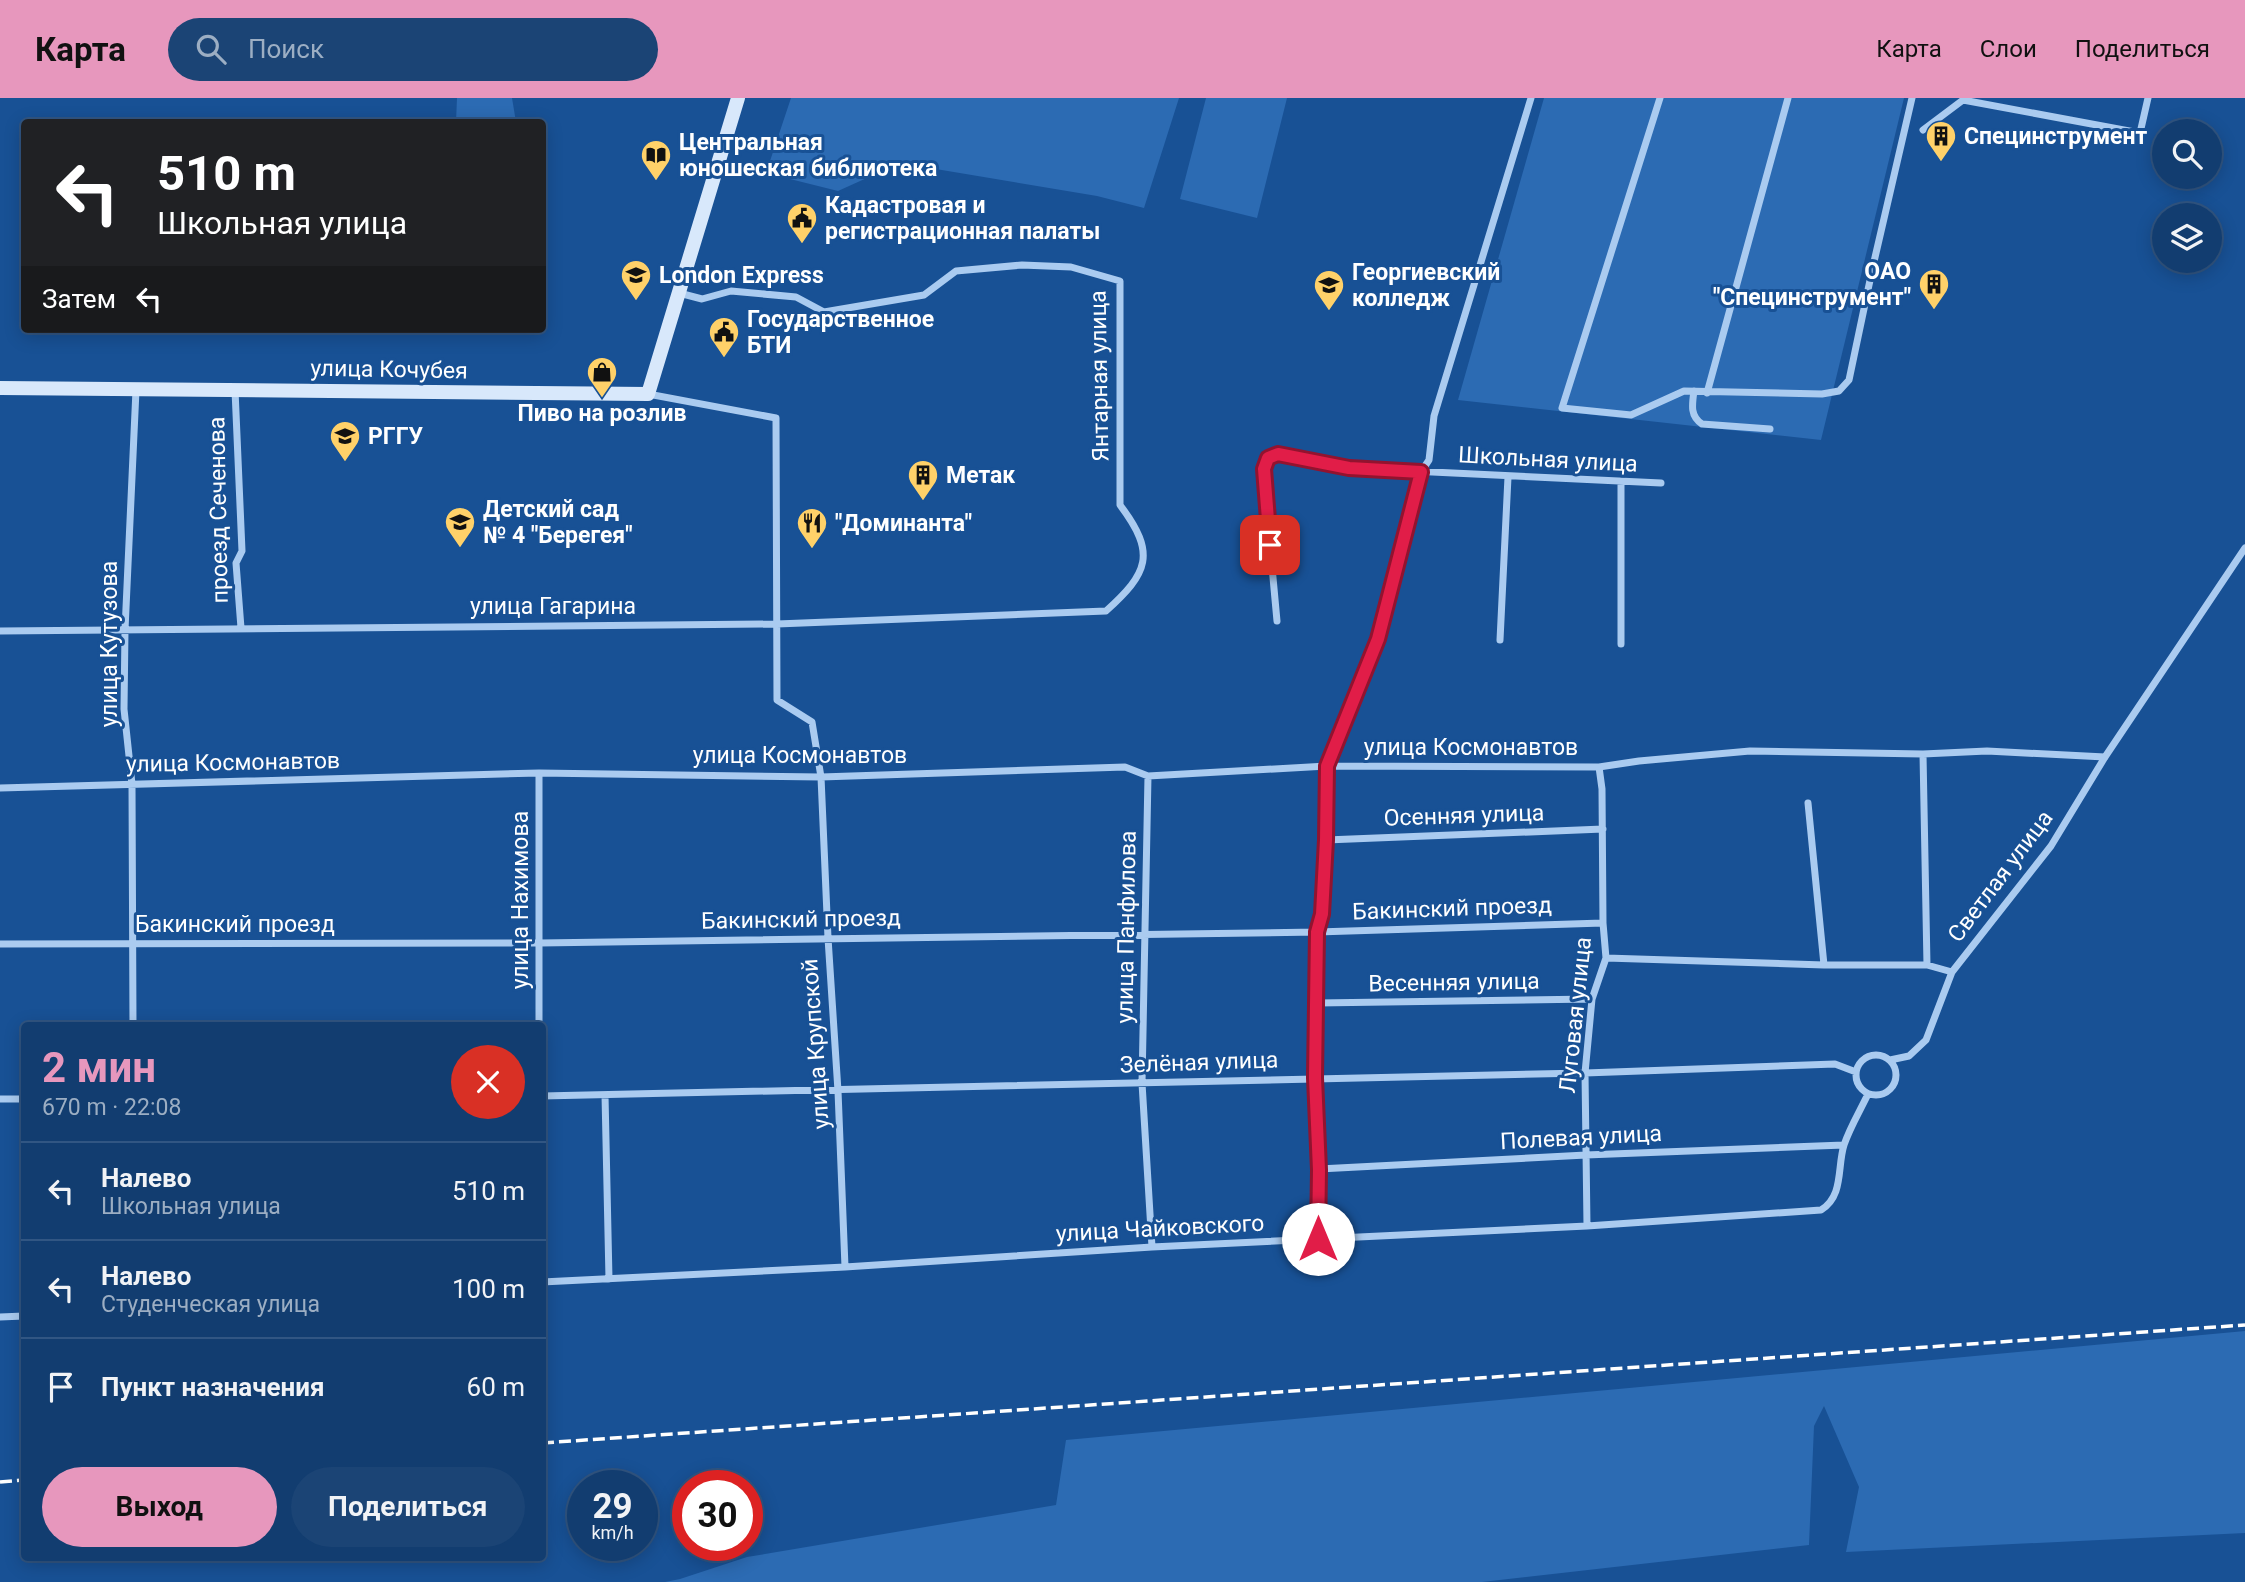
<!DOCTYPE html>
<html lang="ru">
<meta charset="utf-8">
<style>
:root{--surface:#123d70;--page:#1b4475;--text:#f1f3f6;--muted:#9caec3;--line:#315683;--accent:#e797bd}
body{margin:0;font-family:Roboto,sans-serif;background:var(--page);color:var(--text);height:100vh;display:flex;flex-direction:column;font-size:26px;white-space:nowrap}
*{box-sizing:border-box;margin:0}
p{font-size:23px;color:var(--muted)}
.icon{flex:none;width:38px;height:38px;fill:none;stroke:currentColor;stroke-width:2;stroke-linecap:round;stroke-linejoin:round}
.map{position:relative;flex:1;overflow:hidden}
.drawer{position:absolute;left:21px;top:924px;width:525px;height:539px;display:flex;flex-direction:column;background:var(--surface);border-radius:7px;box-shadow:0 4px 18px #0003,0 0 0 2px var(--line)}
.drawer>*{flex:none}
.banner{position:absolute;left:21px;top:21px;width:525px;height:214px;border-radius:7px;box-shadow:0 4px 18px #0003,0 0 0 2px var(--line);background:#202124;color:#fff;overflow:hidden}
.tools{position:absolute;left:2152px;top:21px;display:grid;gap:14px}
.tools a{display:grid;place-items:center;width:70px;height:70px;border-radius:50%;background:var(--surface);box-shadow:0 4px 18px #0003,0 0 0 2px var(--line);font-size:35px}
.speed{position:absolute;left:567px;top:1372px;display:flex;gap:14px;font-size:35px;font-weight:700;text-align:center}
.speed>*{display:grid;place-content:center;width:91px;height:91px;border-radius:50%;background:var(--surface);box-shadow:0 4px 18px #0003,0 0 0 2px var(--line);line-height:1}
.speed small{font-size:18px;font-weight:400}
.speed .limit{border:10px solid #d22;background:#fff;color:#111}
.pin{position:absolute;display:grid;place-items:center;width:60px;height:60px;color:#fff;margin:-30px;border-radius:14px;box-shadow:0 4px 10px #0006}
.me{position:absolute;width:77px;margin:-38px;rotate:0deg;stroke-linejoin:round;filter:drop-shadow(0 0 5px #0008)}
.turn{display:flex;align-items:center;gap:24px;height:147px;padding:0 21px;font-size:32px}
.turn .icon{width:91px;height:91px;stroke-width:2.5}
.turn b{display:block;font-size:49px;line-height:60px}
.then{display:flex;align-items:center;height:66px;padding:0 21px;background:#0003;gap:14px;font-size:26px}
.round{display:grid;place-items:center;flex:none;width:74px;height:74px;border-radius:37px;background:var(--page)}
.overview{display:flex;align-items:center;justify-content:space-between;height:119px;padding:0 21px}
h1{font-size:42px;font-weight:700;line-height:52px;color:var(--accent)}
.button{display:flex;gap:14px;margin-top:auto;padding:14px 21px}
.button a{flex:1;height:80px;border-radius:42px;background:var(--accent);color:#111;font-size:28px;font-weight:700;line-height:80px;text-align:center}
.button a+a{background:var(--page);color:var(--text)}
ul{padding:0;list-style:none}
li{display:flex;align-items:center;gap:21px;height:98px;padding:0 21px;border-top:2px solid var(--line)}
li div{flex:1}
li b{display:block;font-size:26px}
li em{font-style:normal}
header{display:flex;align-items:center;gap:42px;box-sizing:border-box;height:98px;padding:0 35px;background:var(--accent);color:#111}
header strong{font-size:33px}
nav{display:flex;gap:38px;margin-inline-start:auto;font-size:24px}
.search{width:490px;height:63px;background:var(--page);display:flex;align-items:center;gap:18px;box-sizing:border-box;padding:0 24px;border-radius:38px;color:var(--muted);font-size:26px}
.map>svg:first-child{display:block}
.green{fill:#2c6bb3}
.lines{fill:none;stroke-linecap:round;stroke-linejoin:round}
.street{stroke:#aacbf0;stroke-width:7}
.secondary{stroke:#d8e8fb;stroke-width:14}
.rail{stroke:#fff;stroke-width:3.5;stroke-dasharray:12 5;stroke-linecap:butt}
.route-casing{stroke:#92132f;stroke-width:18}
.route{stroke:#e11d48;stroke-width:12}
.labels{text-anchor:middle;stroke-width:6;stroke-linejoin:round;paint-order:stroke}
.poi-label{font-size:23px;font-weight:bold;fill:#fff;stroke:#185195;text-anchor:start}
.street-label{font-size:23px;fill:#fff;stroke:#185195}
</style>
<header>
<strong>Карта</strong>
<div class="search"><svg class="icon" aria-label="search" viewBox="0 0 24 24"><circle cx="10" cy="10" r="6"/><path d="M15 15l6 6"/></svg>Поиск</div>
<nav><a>Карта</a><a>Слои</a><a>Поделиться</a></nav>
</header>
<div class="map">
<svg width="2245" height="1484" viewBox="0 0 2245 1484">
<rect width="100%" height="100%" fill="#185195"/>
<!-- green -->
<path class="green" d="M457 0H512L516 24H456Z
M791 0H1179L1144 110 1097 98 900 65 838 93 766 75Z
M1206 0H1287L1257 120 1180 101Z
M1544 0H1904L1821 342 1458 302Z
M2245 1233V1435L1846 1454 1859 1389 1824 1308 1814 1328 1809 1447 1482 1484H665L680 1481 747 1459 1056 1407 1066 1342Z"/>
<g class="lines">
<!-- street -->
<path class="street" d="M1660 0 1562 310 1631 317 1684 293 1822 296 1839 293 1849 282 1873 168 1912 0
M1923 32 1963 2 2140 35 2148 0
M235 292 242 453 236 465 241 530
M1694 293C1692 307 1690 318 1702 326L1770 331
M1707 295 1788 0
M648 296 776 320 777 602 812 624 821 679 828 840 838 993 845 1169
M1277 523 1263 371 1268 360 1278 356 1349 370 1661 385
M0 533 777 526 1106 513C1148 475 1157 456 1120 407V183L1071 169 1022 167 956 173 924 197 824 214 796 199 731 193 702 201 679 195
M1500 542 1508 379
M1621 546V384
M1923 656 1927 867
M539 675V928
M1148 678 1142 985 1152 1149
M0 690 539 675 821 679 1125 669 1148 678 1327 668 1599 669 1639 663 1750 653 1923 656 1987 653 2105 659
M1808 705 1824 867
M1326 742 1603 731
M0 846 540 845 1317 834 1603 825
M1606 860 1824 867H1927L1952 874 2051 748 2105 659 2245 450
M1317 905 1592 901
M133 928 132 686 124 611 125 532 136 292
M1856 977a20 20 0 1 1 40 0a20 20 0 1 1-40 0Z
M1890 962 1909 958 1926 942 1952 874
M605 997 609 1181
M542 998 1585 975 1835 966 1856 974
M0 1001H24
M1319 1071 1586 1057 1844 1047
M1587 1128 1585 975 1592 901 1606 860 1603 825 1602 691 1599 669
M1318 1141 1319 1071 1315 980 1317 834 1322 815 1326 742 1327 668 1378 541 1421 374 1429 362 1434 318 1531 0
M542 1184 845 1169 1152 1149 1587 1128 1821 1112C1844 1098 1837 1069 1844 1047 1850 1029 1860 1013 1868 996
M0 1219 24 1218"/>
<!-- secondary -->
<path class="secondary" d="M0 290 648 296 738 0"/>
<!-- rail -->
<path class="rail" d="M542 1345 2245 1227
M0 1384 24 1382"/>
</g>
<g class="lines">
<!-- route casing -->
<g class="route-casing">
<path id="route" d="M1270 447 1264 371 1268 360 1278 356 1349 370 1421 374 1378 541 1327 668 1326 742 1322 816 1317 834 1315 980 1319 1072 1318 1141"/>
</g>
<!-- route -->
<use href="#route" class="route"/>
</g>
<!-- icons -->
<defs>
<g id="building-pin" transform="scale(1.575)"><path d="M0 17L-7.5 6A9.5 9.5 0 1 1 7.5 6Z" fill="#ffd169" stroke="#185195"/><path d="M-4-6H4V6H1V3H-1V6H-4ZM-2.5-4.3h1.7v1.8h-1.7ZM.8-4.3h1.7v1.8H.8ZM-2.5-1h1.7V.8h-1.7ZM.8-1h1.7V.8H.8Z" fill="#111"/></g>
<g id="library-pin" transform="scale(1.575)"><path d="M0 17L-7.5 6A9.5 9.5 0 1 1 7.5 6Z" fill="#ffd169" stroke="#185195"/><path d="M-6-4Q-3-5.5-.7-3.5V5Q-3 3-6 4ZM6-4Q3-5.5 .7-3.5V5Q3 3 6 4Z" fill="#111"/></g>
<g id="civic-pin" transform="scale(1.575)"><path d="M0 17L-7.5 6A9.5 9.5 0 1 1 7.5 6Z" fill="#ffd169" stroke="#185195"/><path d="M-.6-6.5H3V-4.5H.6V-3L4-1V1h2V6H-6V1h2V-1L-.6-3ZM-1.2 2.5V6h2.4V2.5Z" fill="#111"/></g>
<g id="school-pin" transform="scale(1.575)"><path d="M0 17L-7.5 6A9.5 9.5 0 1 1 7.5 6Z" fill="#ffd169" stroke="#185195"/><path d="M0-5L7-2L0 1L-7-2ZM-4 1L0 2.5L4 1V4Q0 6-4 4Z" fill="#111"/></g>
<g id="university-pin" transform="scale(1.575)"><path d="M0 17L-7.5 6A9.5 9.5 0 1 1 7.5 6Z" fill="#ffd169" stroke="#185195"/><path d="M0-5L7-2L0 1L-7-2ZM-4 1L0 2.5L4 1V4Q0 6-4 4Z" fill="#111"/></g>
<g id="shop-pin" transform="scale(1.575)"><path d="M0 17L-7.5 6A9.5 9.5 0 1 1 7.5 6Z" fill="#ffd169" stroke="#185195"/><path d="M-5-2.5h2.3a2.7 3.5 0 0 1 5.4 0H5L5.5 6h-11ZM-1.5-2.5h3a1.5 2.3 0 0 0-3 0Z" fill="#111"/></g>
<g id="restaurant-pin" transform="scale(1.575)"><path d="M0 17L-7.5 6A9.5 9.5 0 1 1 7.5 6Z" fill="#ffd169" stroke="#185195"/><path d="M-5-6h1v4h1v-4h1v4h1v-4h1v5L-1.5 .5V6h-2V.5L-5-1ZM5-6V6H3V1.5H1.5Q1.5-4 5-6Z" fill="#111"/></g>
</defs>
<g fill-rule="evenodd">
<use href="#building-pin" x="1941" y="38"/>
<use href="#library-pin" x="656" y="57"/>
<use href="#civic-pin" x="802" y="120"/>
<use href="#school-pin" x="636" y="177"/>
<use href="#building-pin" x="1934" y="186"/>
<use href="#university-pin" x="1329" y="187"/>
<use href="#civic-pin" x="724" y="234"/>
<use href="#shop-pin" x="602" y="274"/>
<use href="#university-pin" x="345" y="338"/>
<use href="#building-pin" x="923" y="377"/>
<use href="#school-pin" x="460" y="424"/>
<use href="#restaurant-pin" x="812" y="425"/>
</g>
<g class="labels">
<!-- poi labels -->
<g class="poi-label">
<text x="1964" y="46">Специнструмент</text>
<text x="679" y="52">Центральная<tspan x="679" dy="26">юношеская библиотека</tspan></text>
<text x="825" y="115">Кадастровая и<tspan x="825" dy="26">регистрационная палаты</tspan></text>
<text x="1911" y="181" text-anchor="end">ОАО<tspan x="1911" dy="26">"Специнструмент"</tspan></text>
<text x="1352" y="182">Георгиевский<tspan x="1352" dy="26">колледж</tspan></text>
<text x="659" y="185">London Express</text>
<text x="747" y="229">Государственное<tspan x="747" dy="26">БТИ</tspan></text>
<text x="602" y="323" text-anchor="middle">Пиво на розлив</text>
<text x="368" y="346">РГГУ</text>
<text x="946" y="385">Метак</text>
<text x="483" y="419">Детский сад<tspan x="483" dy="26">№ 4 "Берегея"</tspan></text>
<text x="835" y="433">"Доминанта"</text>
</g>
<!-- street labels -->
<g class="street-label">
<text transform="translate(389 271) rotate(1)" y="8">улица Кочубея</text>
<text transform="translate(1099 278) rotate(-91)" y="8">Янтарная улица</text>
<text transform="translate(1548 361) rotate(3)" y="8">Школьная улица</text>
<text transform="translate(218 412) rotate(-91)" y="8">проезд Сеченова</text>
<text x="553" y="516">улица Гагарина</text>
<text transform="translate(109 546) rotate(-90)" y="8">улица Кутузова</text>
<text x="1471" y="657">улица Космонавтов</text>
<text x="800" y="665">улица Космонавтов</text>
<text transform="translate(233 664) rotate(-1)" y="8">улица Космонавтов</text>
<text transform="translate(1464 717) rotate(-2)" y="8">Осенняя улица</text>
<text transform="translate(2000 778) rotate(-53)" y="8">Светлая улица</text>
<text transform="translate(520 802) rotate(-90)" y="8">улица Нахимова</text>
<text transform="translate(1452 810) rotate(-2)" y="8">Бакинский проезд</text>
<text transform="translate(801 821) rotate(-1)" y="8">Бакинский проезд</text>
<text x="235" y="834">Бакинский проезд</text>
<text transform="translate(1126 829) rotate(-89)" y="8">улица Панфилова</text>
<text transform="translate(1454 884) rotate(-1)" y="8">Весенняя улица</text>
<text transform="translate(1575 917) rotate(-84)" y="8">Луговая улица</text>
<text transform="translate(815 946) rotate(-94)" y="8">улица Крупской</text>
<text transform="translate(1199 964) rotate(-2)" y="8">Зелёная улица</text>
<text transform="translate(1581 1039) rotate(-3)" y="8">Полевая улица</text>
<text transform="translate(1160 1130) rotate(-3)" y="8">улица Чайковского</text>
</g>
</g>
</svg>
<div class="tools">
<a><svg class="icon" aria-label="search" viewBox="0 0 24 24"><circle cx="10" cy="10" r="6"/><path d="M15 15l6 6"/></svg></a>
<a><svg class="icon" aria-label="layers" viewBox="0 0 24 24"><path d="M12 4l9 5-9 5-9-5zM3 14l9 5 9-5"/></svg></a>
</div>
<div class="speed"><div>29<small>km/h</small></div><div class="limit">30</div></div>
<div class="pin" style="left:1270px;top:447px;background:#d93025"><svg class="icon" aria-label="arrive" viewBox="0 0 24 24"><path d="M6 21V4h12l-3 4 3 4H6"/></svg></div>
<svg class="me" style="left:1318px;top:1141px" viewBox="-20 -20 40 40"><circle r="19" fill="#fff"/><path d="M0-13L10 11 0 6-10 11z" fill="#e11d48"/></svg>
<div class="banner">
<div class="turn"><svg class="icon" aria-label="left" viewBox="0 0 24 24"><path d="M17 20v-9H6M10 6l-5 5 5 5"/></svg><div><b>510 m</b>Школьная улица</div></div>
<div class="then">Затем<svg class="icon" aria-label="left" viewBox="0 0 24 24"><path d="M17 20v-9H6M10 6l-5 5 5 5"/></svg></div>
</div>
<section class="drawer">
<div class="overview"><div><h1>2 мин</h1><p>670 m · 22:08</p></div><a class="round" style="background:#d93025;color:#fff"><svg class="icon" aria-label="close" viewBox="0 0 24 24"><path d="M6 6l12 12M18 6L6 18"/></svg></a></div>
<ul>
<li><svg class="icon" aria-label="left" viewBox="0 0 24 24"><path d="M17 20v-9H6M10 6l-5 5 5 5"/></svg><div><b>Налево</b><p>Школьная улица</p></div><em>510 m</em></li>
<li><svg class="icon" aria-label="left" viewBox="0 0 24 24"><path d="M17 20v-9H6M10 6l-5 5 5 5"/></svg><div><b>Налево</b><p>Студенческая улица</p></div><em>100 m</em></li>
<li><svg class="icon" aria-label="arrive" viewBox="0 0 24 24"><path d="M6 21V4h12l-3 4 3 4H6"/></svg><div><b>Пункт назначения</b></div><em>60 m</em></li>
</ul>
<div class="button"><a>Выход</a><a>Поделиться</a></div>
</section>
</div>
